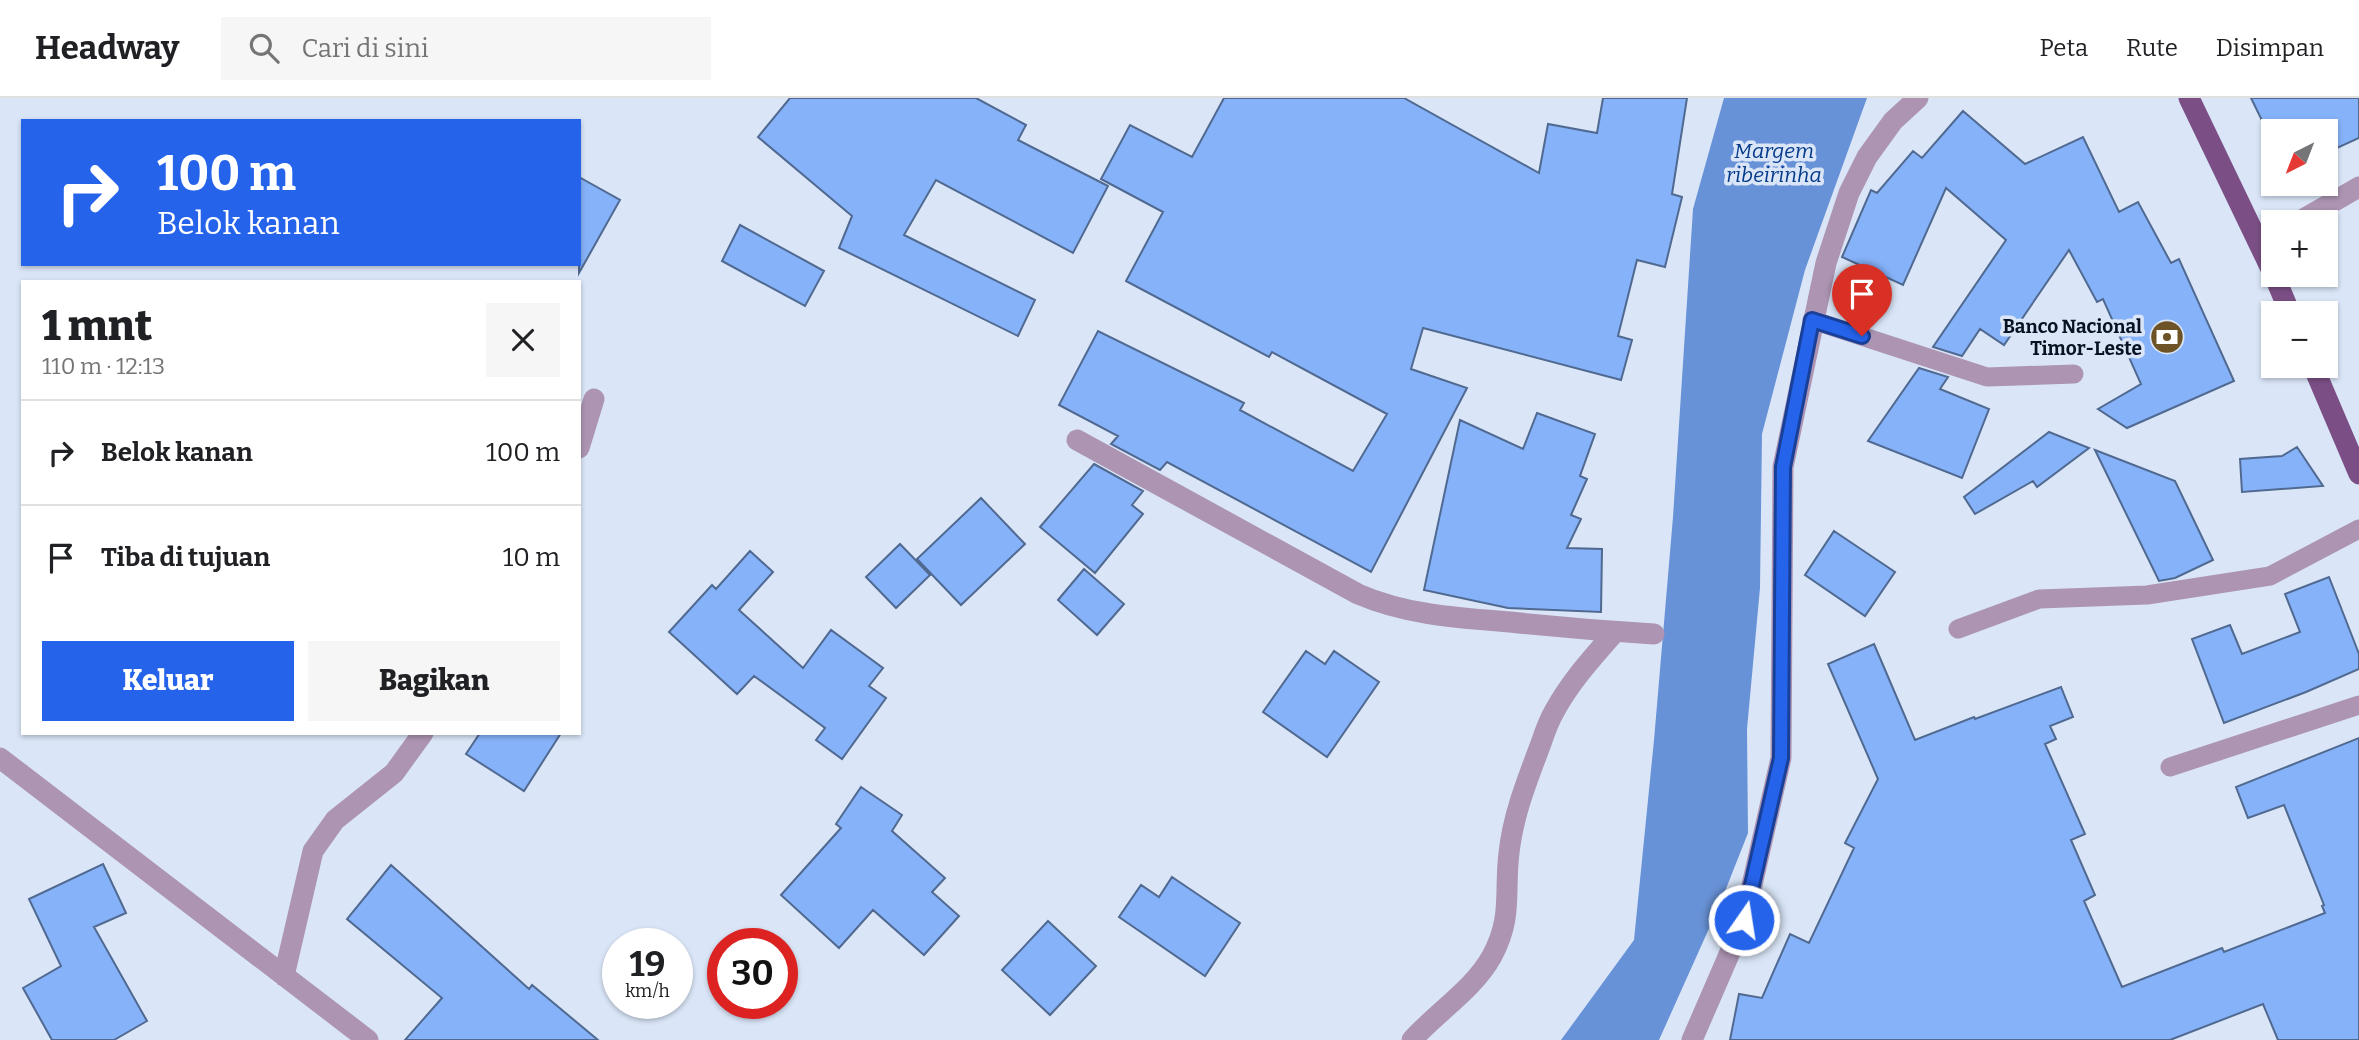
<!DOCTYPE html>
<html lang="id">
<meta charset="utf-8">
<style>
:root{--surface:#fff;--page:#f6f6f6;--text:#202124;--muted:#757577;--line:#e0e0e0;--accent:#2563eb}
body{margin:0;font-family:Bitter,serif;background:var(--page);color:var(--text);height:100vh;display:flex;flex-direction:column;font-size:26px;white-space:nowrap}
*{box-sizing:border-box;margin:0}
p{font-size:23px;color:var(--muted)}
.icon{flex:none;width:38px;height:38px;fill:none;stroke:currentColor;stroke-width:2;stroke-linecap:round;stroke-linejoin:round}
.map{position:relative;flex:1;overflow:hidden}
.panel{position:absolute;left:21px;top:182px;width:560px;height:455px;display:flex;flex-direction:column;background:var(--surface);border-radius:0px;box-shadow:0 2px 5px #0004}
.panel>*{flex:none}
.banner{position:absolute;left:21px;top:21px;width:560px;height:147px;border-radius:0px;box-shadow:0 2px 5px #0004;background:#2563eb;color:#fff;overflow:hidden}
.needle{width:46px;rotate:222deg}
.buttons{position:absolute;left:2261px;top:21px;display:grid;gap:14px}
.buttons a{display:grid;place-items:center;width:77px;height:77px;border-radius:0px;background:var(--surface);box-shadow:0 2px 5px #0004;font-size:35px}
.speed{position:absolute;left:602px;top:830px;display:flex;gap:14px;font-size:35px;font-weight:700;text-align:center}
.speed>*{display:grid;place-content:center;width:91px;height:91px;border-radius:50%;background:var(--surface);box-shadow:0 2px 5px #0004;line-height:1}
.speed small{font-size:18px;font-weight:400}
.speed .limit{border:10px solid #d22;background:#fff;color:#111}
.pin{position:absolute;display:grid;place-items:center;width:60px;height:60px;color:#fff;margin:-72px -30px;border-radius:50% 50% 50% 0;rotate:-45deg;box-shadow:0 0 7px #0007}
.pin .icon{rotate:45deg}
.me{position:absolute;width:77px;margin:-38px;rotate:13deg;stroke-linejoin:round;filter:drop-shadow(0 0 5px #0008)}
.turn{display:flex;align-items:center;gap:24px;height:147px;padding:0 21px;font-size:32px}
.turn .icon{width:91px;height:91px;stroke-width:2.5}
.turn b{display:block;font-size:49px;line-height:60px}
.round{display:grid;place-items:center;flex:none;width:74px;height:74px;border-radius:0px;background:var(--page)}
.overview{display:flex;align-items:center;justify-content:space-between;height:119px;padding:0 21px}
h1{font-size:42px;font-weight:800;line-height:52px}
.action{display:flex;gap:14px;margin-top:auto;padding:14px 21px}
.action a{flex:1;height:80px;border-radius:0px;background:var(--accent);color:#fff;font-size:28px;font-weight:800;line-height:80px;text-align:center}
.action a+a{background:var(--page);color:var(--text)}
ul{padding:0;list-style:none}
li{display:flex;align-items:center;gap:21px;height:105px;padding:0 21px;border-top:2px solid var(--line)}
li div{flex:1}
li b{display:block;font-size:26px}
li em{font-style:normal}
header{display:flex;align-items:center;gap:42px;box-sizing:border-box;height:98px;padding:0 35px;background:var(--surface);border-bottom:2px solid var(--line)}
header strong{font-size:33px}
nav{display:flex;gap:38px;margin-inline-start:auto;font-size:24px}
.search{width:490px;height:63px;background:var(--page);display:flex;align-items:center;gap:18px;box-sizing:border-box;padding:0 24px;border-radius:0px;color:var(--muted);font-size:26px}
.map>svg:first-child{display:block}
.water{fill:#6892d7}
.building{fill:#86b2f9;stroke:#506990;stroke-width:2}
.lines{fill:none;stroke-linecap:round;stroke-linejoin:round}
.lane{stroke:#ac94b2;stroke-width:19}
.street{stroke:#ac94b2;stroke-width:21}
.primary{stroke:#7b4f85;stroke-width:21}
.route-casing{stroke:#184099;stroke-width:18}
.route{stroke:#2563eb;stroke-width:12}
.labels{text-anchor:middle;stroke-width:7;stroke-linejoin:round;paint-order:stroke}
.poi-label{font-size:19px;font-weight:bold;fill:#081121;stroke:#dae6f8;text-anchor:end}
.water-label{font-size:21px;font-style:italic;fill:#063b8b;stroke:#dae6f8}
</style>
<header>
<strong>Headway</strong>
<div class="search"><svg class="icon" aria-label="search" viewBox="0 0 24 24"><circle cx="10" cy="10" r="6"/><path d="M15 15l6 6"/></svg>Cari di sini</div>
<nav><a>Peta</a><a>Rute</a><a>Disimpan</a></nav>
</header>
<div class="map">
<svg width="2359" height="942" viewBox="0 0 2359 942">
<rect width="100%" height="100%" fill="#dae6f8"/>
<!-- water -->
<path class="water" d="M1724 0H1867L1805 172 1762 336 1760 490 1747 631 1748 735 1720 806 1659 942H1561L1634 842 1654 642 1673 419 1693 111Z"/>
<!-- building -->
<path class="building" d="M790 0H976L1026 27 1018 42 1108 88 1073 155 936 82 904 137 1035 202 1018 238 839 150 852 118 758 39Z
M1224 0H1404L1539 75 1548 26 1597 35 1603 0H1687L1672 96 1682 99 1665 169 1637 162 1618 238 1632 242 1621 282 1423 230 1411 271 1467 290 1371 474 1167 364 1160 372 1111 346 1118 338 1059 307 1098 233 1244 305 1240 312 1353 373 1387 316 1272 254 1269 259 1126 183 1163 114 1101 81 1130 27 1192 59Z
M2251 0H2359V40L2326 55V33H2273V45Z
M1963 13 2025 66 2083 39 2119 114 2138 104 2171 165 2179 161 2234 283 2127 330 2098 311 2141 286 2103 201 2097 204 2069 152 2004 247 1980 231 1962 258 1933 249 2006 142 1946 90 1903 187 1842 159 1871 92 1877 95 1913 53 1922 60Z
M579 79 620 102 579 175Z
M740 127 824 173 805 208 722 163Z
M1919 270 1948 279 1940 291 1989 311 1962 380 1868 343Z
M1537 315 1595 336 1580 378 1587 381 1571 417 1581 421 1567 450 1602 451 1601 514 1508 510 1424 492 1460 322 1523 351Z
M2049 334 2089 350 2037 389 2033 383 1975 416 1964 399Z
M2297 349 2323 388 2242 394 2240 361 2282 358Z
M2095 352 2175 383 2213 462 2175 480 2159 483Z
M1094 366 1143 393 1132 407 1143 416 1095 475 1040 429Z
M981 400 1025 446 961 507 917 461Z
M1834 433 1895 474 1865 518 1805 477Z
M900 446 930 477 896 510 866 479Z
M750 453 773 474 739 512 803 570 831 532 883 570 869 588 886 600 842 661 816 642 825 630 754 578 737 596 669 534 712 487 716 491Z
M1084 471 1124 506 1097 537 1058 502Z
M2329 479 2359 556V571L2306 594 2224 625 2192 541 2230 527 2242 556 2300 534 2285 496Z
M1874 546 1915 642 1974 619 1975 621 2061 589 2073 619 2050 628 2056 641 2045 646 2085 736 2071 742 2095 797 2084 803 2122 889 2222 850 2224 854 2325 815 2322 808 2324 807 2284 707 2248 720 2236 689 2359 640V942H2278L2263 906 2170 942H1730L1739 896 1762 900 1790 836 1809 845 1854 750 1845 745 1878 681 1828 566Z
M1306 553 1325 566 1334 553 1379 584 1327 659 1263 614Z
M480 635H561L524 693 466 656Z
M861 689 902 717 892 733 945 780 932 794 959 818 924 857 873 812 839 850 781 797 841 730 836 726Z
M103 766 126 815 94 829 147 923 114 942H52L23 890 61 868 29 801Z
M391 767 529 891 532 887 598 942H405L442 900 347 821Z
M1172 779 1240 825 1205 878 1119 819 1141 787 1159 799Z
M1048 823 1096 868 1050 917 1002 872Z"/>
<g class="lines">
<!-- lane -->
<path class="lane" d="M1812 222 1987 279 2074 276
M1958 531 2039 501 2147 497 2270 478 2359 431
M2170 669 2359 607"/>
<!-- street -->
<path class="street" d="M2298 124 2359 89
M1077 342 1358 496C1406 517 1459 520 1510 524 1558 529 1606 533 1654 536
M579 350 594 301
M0 660 368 942
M284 878 313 753 335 722 394 675 423 635
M1412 942C1437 914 1474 891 1492 858 1513 819 1504 795 1509 755 1513 717 1527 683 1540 648 1544 637 1548 624 1554 614 1570 584 1593 559 1615 534
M1692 942 1744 822 1781 660 1783 369 1826 165 1849 95 1867 59 1893 23 1918 0"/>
<!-- primary -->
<path class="primary" d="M2189 0 2273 175
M2274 177 2290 215
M2313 268 2359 376"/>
</g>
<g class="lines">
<!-- route casing -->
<g class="route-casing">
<path id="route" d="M1744 822 1781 660 1783 369 1812 222 1862 238"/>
</g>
<!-- route -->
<use href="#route" class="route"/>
</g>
<!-- icons -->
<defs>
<g id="bank-disc" transform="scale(1.75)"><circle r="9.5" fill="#6d5325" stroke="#dae6f8"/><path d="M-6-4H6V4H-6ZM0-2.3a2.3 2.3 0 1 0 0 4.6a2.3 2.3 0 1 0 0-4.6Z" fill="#fff"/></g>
</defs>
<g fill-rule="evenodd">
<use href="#bank-disc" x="2167" y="239"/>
</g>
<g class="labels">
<!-- poi labels -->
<g class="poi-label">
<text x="2142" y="235">Banco Nacional<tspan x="2142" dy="22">Timor-Leste</tspan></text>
</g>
<!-- water labels -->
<g class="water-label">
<text x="1774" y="60">Margem<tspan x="1774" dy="24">ribeirinha</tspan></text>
</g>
</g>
</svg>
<div class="buttons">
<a><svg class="needle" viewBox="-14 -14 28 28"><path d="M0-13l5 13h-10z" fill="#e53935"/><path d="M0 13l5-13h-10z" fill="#757577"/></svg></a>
<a>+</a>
<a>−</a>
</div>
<div class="speed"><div>19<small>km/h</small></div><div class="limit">30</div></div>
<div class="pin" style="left:1862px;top:238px;background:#d93025"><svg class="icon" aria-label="arrive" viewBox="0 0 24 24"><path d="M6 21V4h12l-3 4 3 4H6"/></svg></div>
<svg class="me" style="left:1744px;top:822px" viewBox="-20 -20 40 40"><circle r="17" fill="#2563eb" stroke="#fff" stroke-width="3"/><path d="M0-11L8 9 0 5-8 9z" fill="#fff"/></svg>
<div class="banner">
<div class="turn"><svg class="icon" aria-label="right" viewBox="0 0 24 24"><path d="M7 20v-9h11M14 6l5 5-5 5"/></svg><div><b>100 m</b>Belok kanan</div></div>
</div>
<section class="panel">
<div class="overview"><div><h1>1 mnt</h1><p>110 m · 12:13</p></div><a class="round"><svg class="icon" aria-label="close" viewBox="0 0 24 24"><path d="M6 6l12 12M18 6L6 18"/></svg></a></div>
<ul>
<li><svg class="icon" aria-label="right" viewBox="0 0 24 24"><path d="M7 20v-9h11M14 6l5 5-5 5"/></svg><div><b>Belok kanan</b></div><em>100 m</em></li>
<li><svg class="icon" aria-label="arrive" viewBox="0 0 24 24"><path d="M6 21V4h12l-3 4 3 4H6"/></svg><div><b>Tiba di tujuan</b></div><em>10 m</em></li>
</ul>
<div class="action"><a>Keluar</a><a>Bagikan</a></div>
</section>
</div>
